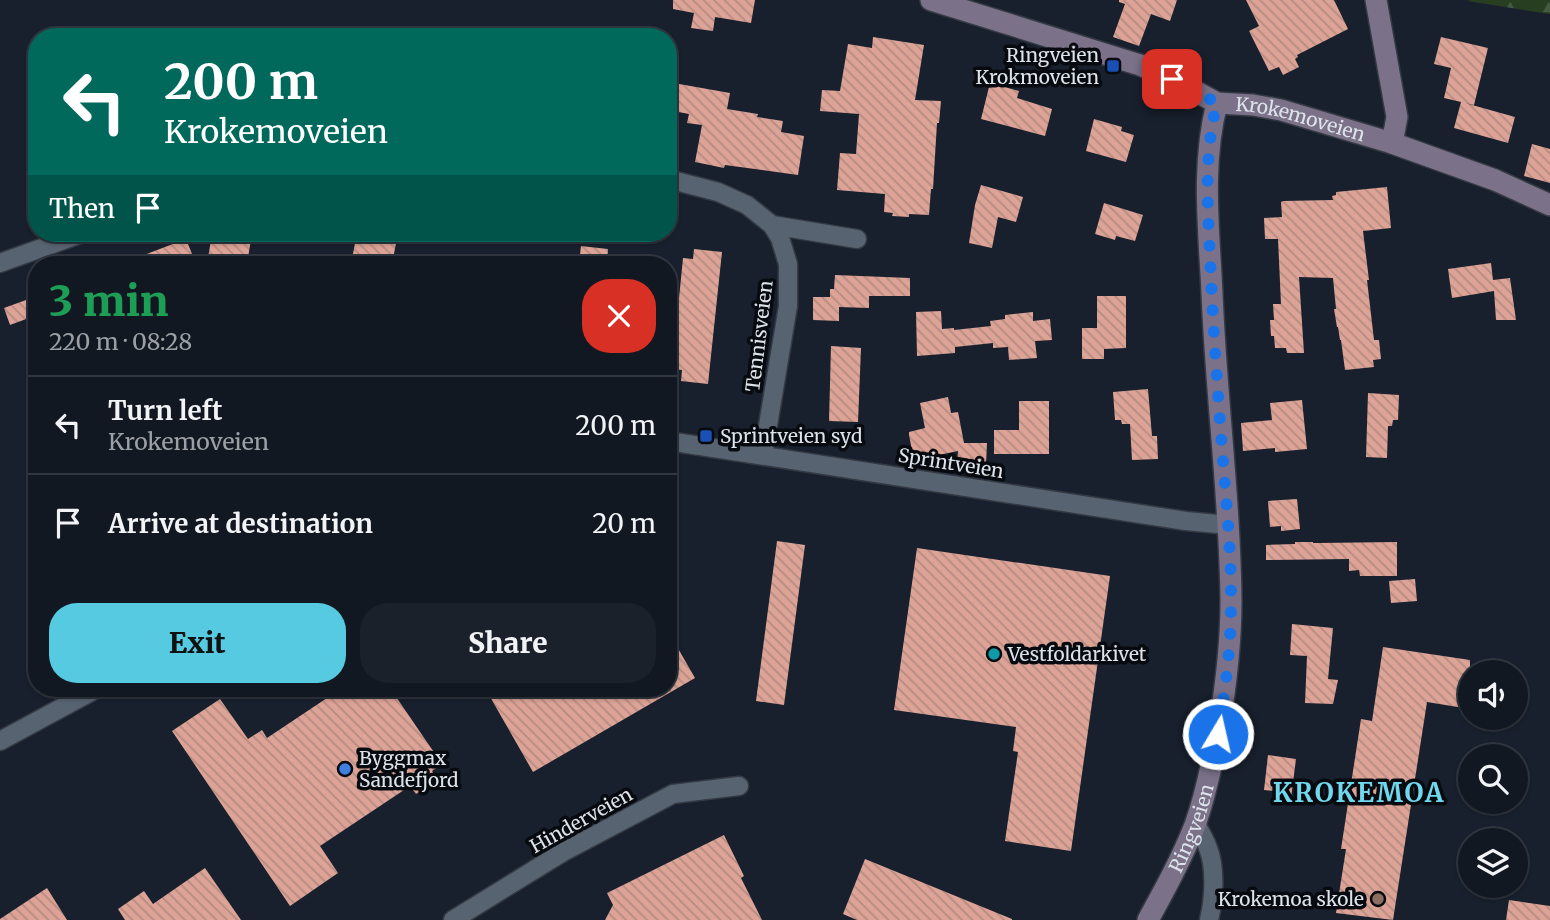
<!DOCTYPE html>
<meta charset="utf-8">
<style>
:root{--surface:#121822;--page:#1b212a;--text:#f1f3f6;--muted:#9ca0a5;--line:#313740;--accent:#55cae0}
body{margin:0;font-family:Merriweather,serif;background:var(--page);color:var(--text);height:100vh;display:flex;flex-direction:column;font-size:26px;white-space:nowrap}
*{box-sizing:border-box;margin:0}
p{font-size:23px;color:var(--muted)}
.icon{flex:none;width:38px;height:38px;fill:none;stroke:currentColor;stroke-width:2;stroke-linecap:round;stroke-linejoin:round}
.map{position:relative;flex:1;overflow:hidden}
.side{position:absolute;left:28px;top:256px;width:649px;height:441px;display:flex;flex-direction:column;background:var(--surface);border-radius:28px;box-shadow:0 2px 5px #0004,0 0 0 2px var(--line)}
.side>*{flex:none}
.banner{position:absolute;left:28px;top:28px;width:649px;height:214px;border-radius:28px;box-shadow:0 2px 5px #0004,0 0 0 2px var(--line);background:#00695c;color:#fff;overflow:hidden}
.tools{position:absolute;left:1458px;top:660px;display:grid;gap:14px}
.tools a{display:grid;place-items:center;width:70px;height:70px;border-radius:50%;background:var(--surface);box-shadow:0 2px 5px #0004,0 0 0 2px var(--line);font-size:35px}
.pin{position:absolute;display:grid;place-items:center;width:60px;height:60px;color:#fff;margin:-30px;border-radius:14px;box-shadow:0 4px 10px #0006}
.me{position:absolute;width:77px;margin:-38px;rotate:9deg;stroke-linejoin:round;filter:drop-shadow(0 0 5px #0008)}
.turn{display:flex;align-items:center;gap:24px;height:147px;padding:0 21px;font-size:32px}
.turn .icon{width:91px;height:91px;stroke-width:2.5}
.turn b{display:block;font-size:49px;line-height:60px}
.then{display:flex;align-items:center;height:66px;padding:0 21px;background:#0003;gap:14px;font-size:26px}
.round{display:grid;place-items:center;flex:none;width:74px;height:74px;border-radius:28px;background:var(--page)}
.headline{display:flex;align-items:center;justify-content:space-between;height:119px;padding:0 21px}
h1{font-size:42px;font-weight:800;line-height:52px;color:#1e9e55}
.button{display:flex;gap:14px;margin-top:auto;padding:14px 21px}
.button a{flex:1;height:80px;border-radius:28px;background:var(--accent);color:#111;font-size:28px;font-weight:800;line-height:80px;text-align:center}
.button a+a{background:var(--page);color:var(--text)}
ul{padding:0;list-style:none}
li{display:flex;align-items:center;gap:21px;height:98px;padding:0 21px;border-top:2px solid var(--line)}
li div{flex:1}
li b{display:block;font-size:26px}
li em{font-style:normal}
.map>svg:first-child{display:block}
.forest{fill:url(#forest-firs)}
.building{fill:url(#building-back-hatch)}
.lines{fill:none;stroke-linecap:round;stroke-linejoin:round}
.street-casing{stroke:#343a44;stroke-width:21}
.secondary-casing{stroke:#343a44;stroke-width:24}
.street{stroke:#586371;stroke-width:18}
.secondary{stroke:#7b7188;stroke-width:21}
.route{stroke:#1a73e8;stroke-width:12;stroke-dasharray:0 21.6}
.transit-dot{fill:#1a4fb4;stroke:#070a0f;stroke-width:2.5}
.culture-dot{fill:#0f9aa8;stroke:#070a0f;stroke-width:2.5}
.shop-dot{fill:#3f7fe0;stroke:#070a0f;stroke-width:2.5}
.education-dot{fill:#8d6e63;stroke:#070a0f;stroke-width:2.5}
.labels{text-anchor:middle;stroke-width:7;stroke-linejoin:round;paint-order:stroke}
.poi-label{font-size:19px;fill:#dde3eb;stroke:#070a0f;text-anchor:start}
.street-label{font-size:19px;fill:#dde3eb;stroke:#070a0f}
.district-label{font-size:26px;font-weight:bold;letter-spacing:2px;fill:#70d7ec;stroke:#070a0f}
</style>
<div class="map">
<svg width="1550" height="920" viewBox="0 0 1550 920">
<defs>
<pattern id="forest-firs" width="22" height="20" patternUnits="userSpaceOnUse" patternTransform="scale(1.75)"><rect width="22" height="20" fill="#273e21"/><path d="M5 1l3.5 6h-7zM16 11l3.5 6h-7z" fill="#465a41"/></pattern>
<pattern id="building-back-hatch" width="6" height="6" patternUnits="userSpaceOnUse" patternTransform="scale(1.75)"><rect width="6" height="6" fill="#dca396"/><path d="M-1 5l2 2M0 0l6 6M5-1l2 2" fill="none" stroke="#b68b82"/></pattern>
</defs>
<rect width="100%" height="100%" fill="#18202d"/>
<!-- forest -->
<path class="forest" d="M1471 0H1550V14L1467 1Z"/>
<!-- building -->
<path class="building" d="M673 0H755L751 23 715 17 713 31 691 28 694 13 673 9Z
M1119 0H1177L1170 21 1151 14 1139 46 1113 37 1125 4 1119 2Z
M1246 0H1334L1348 29 1297 55 1298 57 1295 59 1299 67 1283 75 1279 67 1269 71 1249 31 1259 26Z
M873 37 924 45 915 100 941 101 939 123H937L933 189H931L929 215 909 214V217L892 216 893 213 884 212 885 194 837 190 840 153 856 154 859 114 820 111 822 90 840 91 848 44 872 48Z
M1441 37 1488 48 1474 105 1465 103 1515 117 1508 143 1454 128 1461 102 1444 98 1451 68 1434 64Z
M668 82 730 93 727 109 758 114 757 117 783 121 781 132 804 136 798 175 725 165 724 168 695 162 702 125 687 123 689 114 668 110Z
M990 83 1019 91 1017 98 1052 109 1045 136 981 119Z
M1094 119 1122 127 1121 131 1134 135 1126 162 1086 151Z
M1532 144 1550 149V183L1524 176Z
M981 185 1023 197 1016 222 998 217 992 248 969 243 975 205Z
M1387 187 1391 228 1363 231 1369 280H1367L1374 340H1379L1381 359 1373 360 1374 367 1345 370 1341 340H1340L1338 327H1337L1334 309H1336L1333 278 1299 277 1304 353H1287L1286 348H1275L1274 336H1271L1270 320H1274L1273 304H1281L1278 239H1265L1264 218 1282 217 1281 202 1283 201 1333 200 1332 196 1336 195V192Z
M1104 203 1143 215 1135 241 1116 236 1115 240 1095 234Z
M221 233H252L247 264H207L212 234 221 236Z
M357 233H398L392 264H351Z
M186 239 196 264H123V263Z
M581 246 608 249 607 264H579Z
M694 249 722 252 708 384 681 381 682 370 672 369 683 258 693 259Z
M1491 263 1493 280 1510 278 1516 320H1496L1494 291 1452 298 1448 269Z
M835 275 910 278V296H869V308L839 307V321L813 320V297H830V289H834Z
M37 296V315L10 325 4 308Z
M1097 296H1126V348L1104 349V359H1082V328H1097Z
M941 311 942 329 954 328V330L991 326 990 321 1005 319V315L1033 312V321L1050 319 1052 340 1035 341 1037 358 1009 360 1008 347 993 348V343L955 347V353L917 356 916 312Z
M831 346 861 348 858 422 829 421Z
M1148 389 1152 436H1157L1158 459 1132 460 1130 424H1122L1121 420H1115L1113 392Z
M1368 393 1399 395 1398 420H1393L1392 426H1388L1387 458 1366 457Z
M948 397 951 413 958 412 964 443H987L986 465H957L958 451 914 460 909 435V432L925 428 920 403Z
M1302 400 1307 449 1275 452V448L1243 451 1241 423 1272 420 1270 403Z
M1019 401H1049V454H994V430H1019Z
M1297 499 1300 529 1281 531V526L1270 527 1268 501Z
M777 541 805 545 784 705 756 701Z
M1295 542H1313V543H1317L1397 542V576H1360L1359 570 1349 571V559L1266 560V545L1295 544Z
M917 548 1110 576 1071 851 1005 841 1018 752 1013 751 1016 727 894 710Z
M1415 579 1417 601 1391 603 1389 581Z
M1292 624 1333 628 1328 679 1338 680 1333 704 1305 703 1307 656 1290 655Z
M668 631 695 678 533 772 485 688H668Z
M1383 647 1470 660V709L1427 702 1393 920 1336 913 1346 849H1341L1361 719 1372 721Z
M342 688H390L442 764 432 771 438 780 416 794 410 786 320 846 338 873 290 906 172 731 220 699 248 739 262 730 267 738Z
M1268 755 1296 759 1291 798 1273 795 1274 791 1264 790Z
M724 835 744 876 741 878 762 920H605L613 905 607 893Z
M865 859 1012 919V920H857L843 914Z
M205 868 241 920H125L118 909 144 891 153 904Z
M47 888 67 920H0V919Z
M1509 900 1550 906V920H1506Z"/>
<g class="lines">
<!-- street casing -->
<g class="street-casing">
<path id="street" d="M668 179 718 192 747 205 772 225 780 238 788 264V306L763 455
M772 225 857 239
M0 263 83 233
M668 441 1186 521 1228 525
M0 741 98 688
M1195 823C1200 831 1205 839 1208 848 1216 868 1214 899 1209 920
M453 920 563 852 673 794 739 786"/>
</g>
<!-- secondary casing -->
<g class="secondary-casing">
<g id="secondary">
<path id="s1" d="M931 0 1140 65 1173 79 1217 103 1253 105 1281 110 1392 143 1495 180 1550 205"/>
<path d="M1376 0 1397 117 1392 143"/>
<path id="s2" d="M1148 920C1165 889 1182 858 1195 825 1206 794 1213 760 1219 727 1226 685 1231 643 1231 601 1230 498 1216 396 1212 293 1209 230 1201 165 1217 103"/>
</g>
</g>
<!-- street -->
<use href="#street" class="street"/>
<!-- secondary -->
<use href="#secondary" class="secondary"/>
</g>
<g class="lines">
<!-- route -->
<path class="route" d="M1172 79 1217 103C1202 160 1209 220 1211 278 1214 343 1219 409 1224 474 1229 533 1234 592 1229 650 1227 678 1222 706 1218 734"/>
</g>
<!-- markers -->
<g class="transit-dot">
<rect x="1106" y="59" width="14" height="14" rx="3.5"/>
<rect x="699" y="429" width="14" height="14" rx="3.5"/>
</g>
<circle class="culture-dot" cx="994" cy="654" r="7"/>
<circle class="shop-dot" cx="345" cy="769" r="7"/>
<circle class="education-dot" cx="1378" cy="899" r="7"/>
<g class="labels">
<!-- poi labels -->
<g class="poi-label">
<text x="1099" y="62" text-anchor="end">Ringveien<tspan x="1099" dy="22">Krokmoveien</tspan></text>
<text x="720" y="443">Sprintveien syd</text>
<text x="1008" y="661">Vestfoldarkivet</text>
<text x="359" y="765">Byggmax<tspan x="359" dy="22">Sandefjord</tspan></text>
<text x="1364" y="906" text-anchor="end">Krokemoa skole</text>
</g>
<!-- street labels -->
<g class="street-label">
<text dy="7" stroke="none"><textPath href="#s1" startOffset="390">Krokemoveien</textPath></text>
<text transform="translate(759 336) rotate(-83)" y="7">Tennisveien</text>
<text transform="translate(951 463) rotate(9)" y="7">Sprintveien</text>
<text transform="translate(581 820) rotate(-29)" y="7">Hinderveien</text>
<text dy="7" stroke="none"><textPath href="#s2" startOffset="102">Ringveien</textPath></text>
</g>
<!-- district labels -->
<g class="district-label">
<text x="1359" y="802">KROKEMOA</text>
</g>
</g>
</svg>
<div class="tools">
<a><svg class="icon" aria-label="sound" viewBox="0 0 24 24"><path d="M4 9h4l5-4v14l-5-4H4zM17 9q2 3 0 6"/></svg></a>
<a><svg class="icon" aria-label="search" viewBox="0 0 24 24"><circle cx="10" cy="10" r="6"/><path d="M15 15l6 6"/></svg></a>
<a><svg class="icon" aria-label="layers" viewBox="0 0 24 24"><path d="M12 4l9 5-9 5-9-5zM3 14l9 5 9-5"/></svg></a>
</div>
<div class="pin" style="left:1172px;top:79px;background:#d93025"><svg class="icon" aria-label="arrive" viewBox="0 0 24 24"><path d="M6 21V4h12l-3 4 3 4H6"/></svg></div>
<svg class="me" style="left:1218px;top:734px" viewBox="-20 -20 40 40"><circle r="17" fill="#1a73e8" stroke="#fff" stroke-width="3"/><path d="M0-11L8 9 0 5-8 9z" fill="#fff"/></svg>
<div class="banner">
<div class="turn"><svg class="icon" aria-label="left" viewBox="0 0 24 24"><path d="M17 20v-9H6M10 6l-5 5 5 5"/></svg><div><b>200 m</b>Krokemoveien</div></div>
<div class="then">Then<svg class="icon" aria-label="arrive" viewBox="0 0 24 24"><path d="M6 21V4h12l-3 4 3 4H6"/></svg></div>
</div>
<section class="side">
<div class="headline"><div><h1>3 min</h1><p>220 m · 08:28</p></div><a class="round" style="background:#d93025;color:#fff"><svg class="icon" aria-label="close" viewBox="0 0 24 24"><path d="M6 6l12 12M18 6L6 18"/></svg></a></div>
<ul>
<li><svg class="icon" aria-label="left" viewBox="0 0 24 24"><path d="M17 20v-9H6M10 6l-5 5 5 5"/></svg><div><b>Turn left</b><p>Krokemoveien</p></div><em>200 m</em></li>
<li><svg class="icon" aria-label="arrive" viewBox="0 0 24 24"><path d="M6 21V4h12l-3 4 3 4H6"/></svg><div><b>Arrive at destination</b></div><em>20 m</em></li>
</ul>
<div class="button"><a>Exit</a><a>Share</a></div>
</section>
</div>
